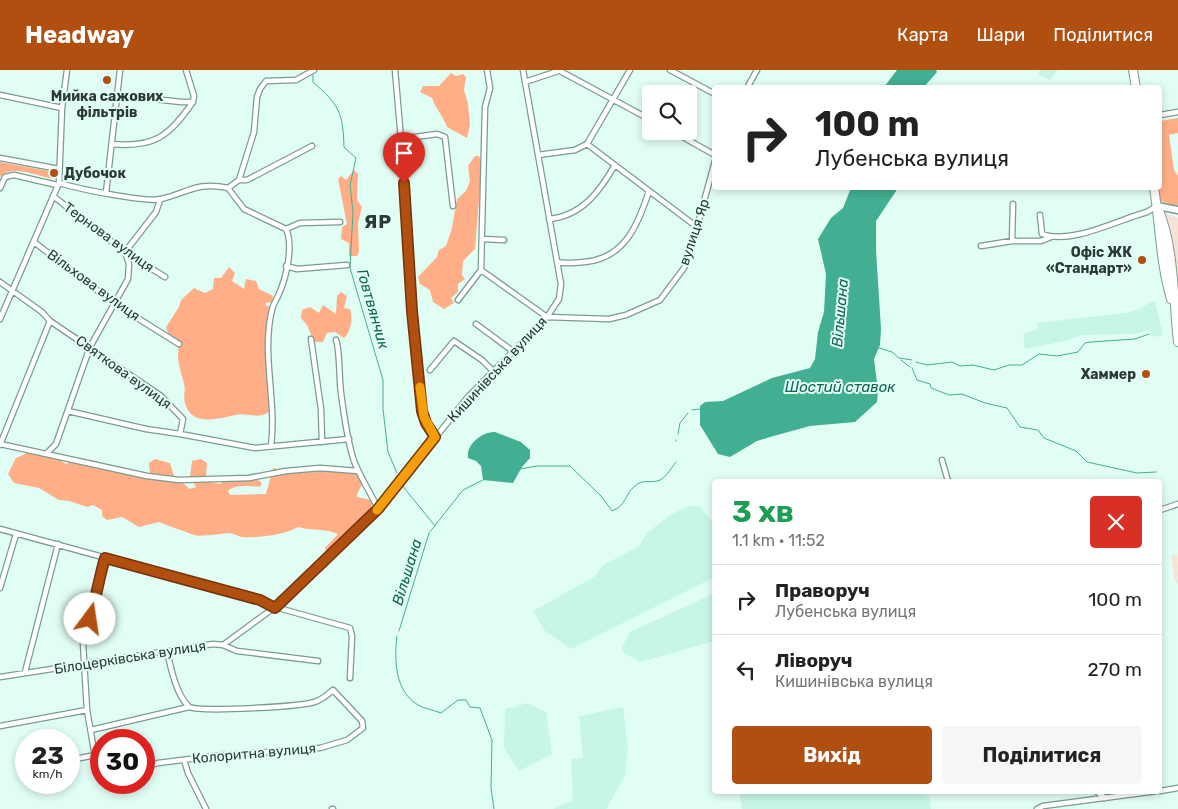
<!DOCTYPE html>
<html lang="uk">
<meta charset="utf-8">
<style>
:root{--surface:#fff;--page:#f6f6f6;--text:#222;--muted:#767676;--line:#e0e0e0;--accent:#b14f11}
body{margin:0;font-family:Rubik,sans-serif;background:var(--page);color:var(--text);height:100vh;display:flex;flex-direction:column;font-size:19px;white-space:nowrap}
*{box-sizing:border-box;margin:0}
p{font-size:16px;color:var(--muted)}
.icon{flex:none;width:28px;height:28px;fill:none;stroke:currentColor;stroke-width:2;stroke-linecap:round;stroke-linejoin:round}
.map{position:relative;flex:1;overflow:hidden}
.drawer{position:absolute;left:712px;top:409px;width:450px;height:315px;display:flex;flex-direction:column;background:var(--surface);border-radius:5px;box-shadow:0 2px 8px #0003}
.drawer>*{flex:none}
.hud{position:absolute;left:712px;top:15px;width:450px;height:105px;border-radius:5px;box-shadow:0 2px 8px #0003;background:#fff;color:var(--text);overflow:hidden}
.controls{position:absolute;left:642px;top:15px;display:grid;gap:10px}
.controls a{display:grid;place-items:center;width:55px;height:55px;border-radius:5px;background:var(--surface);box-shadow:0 2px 8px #0003;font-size:25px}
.speed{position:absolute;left:15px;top:659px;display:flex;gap:10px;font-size:25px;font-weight:700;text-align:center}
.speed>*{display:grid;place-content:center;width:65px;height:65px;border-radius:50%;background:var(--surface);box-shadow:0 2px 8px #0003;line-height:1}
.speed small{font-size:12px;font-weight:400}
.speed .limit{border:8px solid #d22;background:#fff;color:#111}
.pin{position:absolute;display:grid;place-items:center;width:42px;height:42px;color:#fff;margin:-51px -21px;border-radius:50% 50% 50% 0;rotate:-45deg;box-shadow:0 0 5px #0007}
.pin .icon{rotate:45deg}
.me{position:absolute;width:55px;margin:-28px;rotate:14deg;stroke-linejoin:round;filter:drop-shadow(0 0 4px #0008)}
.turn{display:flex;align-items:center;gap:18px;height:105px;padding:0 20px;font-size:22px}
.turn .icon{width:65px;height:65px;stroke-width:2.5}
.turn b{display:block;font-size:35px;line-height:42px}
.round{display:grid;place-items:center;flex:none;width:52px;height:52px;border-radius:5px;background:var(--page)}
.head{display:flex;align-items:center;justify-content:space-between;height:85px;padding:0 20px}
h1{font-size:30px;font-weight:700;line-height:38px;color:#1e9e55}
.button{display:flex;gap:10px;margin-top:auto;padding:10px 20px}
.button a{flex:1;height:58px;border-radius:5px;background:var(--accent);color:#fff;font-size:20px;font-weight:700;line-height:58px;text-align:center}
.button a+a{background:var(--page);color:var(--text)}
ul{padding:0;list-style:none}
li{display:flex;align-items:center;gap:15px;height:70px;padding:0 20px;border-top:1px solid var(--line)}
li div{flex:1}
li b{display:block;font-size:19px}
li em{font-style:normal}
header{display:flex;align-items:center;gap:30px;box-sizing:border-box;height:70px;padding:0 25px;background:var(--accent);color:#fff}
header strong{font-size:24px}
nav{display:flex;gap:28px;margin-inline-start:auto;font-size:18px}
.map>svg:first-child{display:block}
.built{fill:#c8f6e6}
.green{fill:#f7e2d8}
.forest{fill:#ffae87}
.water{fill:#42af92}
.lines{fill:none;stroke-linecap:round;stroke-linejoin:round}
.stream{stroke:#42af92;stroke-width:1}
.minor-casing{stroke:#7a9c90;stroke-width:7}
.secondary-casing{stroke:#7a9c90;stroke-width:9}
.primary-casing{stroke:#7a9c90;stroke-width:10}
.minor{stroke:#fff;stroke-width:4.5}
.secondary{stroke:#fff;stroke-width:6}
.primary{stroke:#fff;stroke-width:8}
.route-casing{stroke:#73330b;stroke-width:12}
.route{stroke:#b14f11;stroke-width:9}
.slow{stroke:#f59e0b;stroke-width:9}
.poi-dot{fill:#b14f11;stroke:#e1fef4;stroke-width:2}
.labels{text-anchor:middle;stroke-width:4;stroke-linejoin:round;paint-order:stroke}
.poi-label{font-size:14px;font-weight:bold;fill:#2b3a35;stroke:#e1fef4;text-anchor:end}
.street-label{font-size:14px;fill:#2b3a35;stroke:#e1fef4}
.water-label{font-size:15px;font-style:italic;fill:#106651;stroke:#e1fef4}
.district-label{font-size:19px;font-weight:bold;letter-spacing:1px;fill:#2b3a35;stroke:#e1fef4}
</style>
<header>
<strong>Headway</strong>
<nav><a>Карта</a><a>Шари</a><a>Поділитися</a></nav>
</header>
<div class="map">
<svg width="1178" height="739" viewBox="0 0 1178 739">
<rect width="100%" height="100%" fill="#e1fef4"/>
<!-- built -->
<path class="built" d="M1040 0H1058L1050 10 1038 4Z
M1153 231H1155L1163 265 1153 267 1150 260 1133 264 1083 265 1065 271 1025 279 1023 264 1038 259 1037 253 1125 243 1137 240Z
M689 436H700L710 450 715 449V507L571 579 545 561 533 541 594 507 602 496 639 476 647 463 670 445Z
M715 523V571L640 592 624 583 622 577 630 562Z
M528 633 546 642 552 684 519 701 504 678 505 639Z
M623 637 628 677 625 706 606 739H553L573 730 571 689 583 688 579 646Z
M739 721H912L929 726 931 739H742Z"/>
<!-- green -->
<path class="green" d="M1166 143 1178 148V211L1173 175 1164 145Z
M1171 485H1177L1178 514 1175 511Z"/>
<!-- forest -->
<path class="forest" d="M451 3 456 6 463 4 466 7 464 20 468 34 470 55 467 68 447 57C443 46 436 39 432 28L420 22 423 16H439Z
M1178 48V63L1169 65 1174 100 1178 106V137L1160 131 1158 118H1160V51Z
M475 86H479L482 93 475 179 463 191 462 205 465 209 458 214V222L451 228 454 233 444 239 433 232 430 220 420 214 418 207 437 187 439 180 446 176 452 158 457 129 466 121 470 111 468 96Z
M0 92 49 101 52 109C38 106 11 94 0 107Z
M354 100 358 104 357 130 362 137 358 153 359 182 357 186H349V173L341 169 342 157 347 154 338 109 341 106 346 110Z
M229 197 235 203 232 211 244 219 246 209 256 211 259 219 273 226 272 232 266 233V236L272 237 274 240C261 265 269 313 269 342 258 350 246 342 235 345 218 349 191 357 185 333 183 327 186 320 184 314 183 309 178 293 178 288 178 282 179 276 178 270L168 263 166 257 179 237 181 230 194 218 205 223 213 219 214 208H221Z
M341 222 347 226 344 238 350 239C353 247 351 263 344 268L335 262 327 263 323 272H314L307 255 301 248 302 240 310 237 319 243 323 235 336 244 337 226Z
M32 381 56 387 66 394 78 388 97 391 106 397 150 404 149 393 155 389 170 393 174 406 190 419 196 417 190 407 192 391 201 389 207 393 206 407 210 412 220 414 226 410H258L262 413 260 417C251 416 235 414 228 421L230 425 266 424 273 398C277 398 279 401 283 402 299 407 350 392 361 408 365 415 357 420 357 427L372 430 371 439 351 461 326 482 325 478 338 464C324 458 312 461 298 457 284 465 259 468 242 467 237 466 234 463 228 463 221 464 199 467 194 465 181 460 171 457 159 452L139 457 122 447 107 450 102 446V440L93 435 87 437 69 431 59 430 39 418 14 413 8 404 16 388Z"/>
<!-- water -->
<path class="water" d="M897 0H936L937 2 924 17H884Z
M851 118H898L876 151V180L881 259 880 275 874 289 878 321 877 332 855 352 810 356 770 367 757 371 730 387 718 384 700 355V336L705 332 723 331 772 308 810 298 815 289 818 262 824 242 826 204 818 169 831 148 843 138Z
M495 362 521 372 530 380V388L522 397 513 413 483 410 481 396 476 391 468 388C466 374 482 362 495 362Z"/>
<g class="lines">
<!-- stream -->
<path class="stream" d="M313 5V12C339 35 343 42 344 77L356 88 350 115 353 142 350 198 383 310V339L388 382 397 403
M879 278 892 282 899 288 912 290
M901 290 910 297
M916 292 927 295 952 292 960 296 973 295 994 300 1009 295H1022L1039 284 1057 286 1078 282 1085 273 1091 272 1135 269 1149 264
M912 298 917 310 930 314 931 318 949 325 962 324 985 333 1007 338 1020 357 1038 360 1044 368 1076 381 1087 392 1137 403 1156 402
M692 340 700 339
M678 364 680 353 688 343
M676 371V370
M520 399 537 396H570L601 426 612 441C627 435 624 425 635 416 643 409 648 413 657 411 665 410 671 398 676 392
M401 412 405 419 435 456
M399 561 429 463 463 420 483 410
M397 566C394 591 395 621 418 635 425 639 434 640 441 643L458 630H466L470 637 480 638 492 670 491 718 494 739"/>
<!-- minor casing -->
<g class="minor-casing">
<path id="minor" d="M395 0 406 127 412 241 422 341 435 367
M670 0 715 24
M560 1 651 50
M525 12 561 0
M747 18 757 0
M0 25 62 38
M117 25 181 32H193
M1160 45 1178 42
M672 61 715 85
M400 69 437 64 445 67 453 136
M112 74C155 78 169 66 193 32L194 26 186 0
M587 74 697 157
M538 85 575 80 587 74 630 0
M0 88 59 99
M239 110H247L312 76
M59 113C76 118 146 133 161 129 187 123 198 111 228 118L239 110 254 62 257 27 260 19 266 11 296 10 314 0
M0 118 5 107 14 105 57 115
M228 118 244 139 286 159 300 153 340 152
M106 123 120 0
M53 126 125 182 165 207
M1040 145 1042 164C1072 175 1117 150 1147 142L1157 136
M549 149C582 146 600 121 615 95
M483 169 504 170
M1012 171 1013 134
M34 172 115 234 179 274
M981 176 1012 171H1041L1051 167
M557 192C566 194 575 193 585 192 625 188 638 155 649 121
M286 196 297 199 347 195
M481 200 547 247 609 249 626 245 660 230 684 198 689 186 715 91
M0 212 42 242 50 251 161 326 183 349 180 364 255 378 349 369
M458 230 481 200 485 37 490 18 487 0
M0 249 59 113 62 38 67 0
M476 254 514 282
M311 269 321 339 322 372
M336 270C340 279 339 310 341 323 344 345 347 370 354 391 360 407 371 423 378 439
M430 300 454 271 482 290 494 302
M68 341 146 359 180 364
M0 374 147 406 179 410 249 408 286 401 320 398 358 401
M0 375 50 251
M271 376C277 331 261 284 272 240 273 234 276 231 278 226 286 209 294 176 286 159
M47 383 56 374 90 277 128 209 129 194 125 182 156 142 160 130
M942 390 948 411
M1160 440 1178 434
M0 459 238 524 260 530 275 537 350 558 352 566 350 608
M0 518 16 464
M223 575 275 537 378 439 468 327 547 247 559 229 561 214 523 0
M167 581C171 599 176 624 189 637
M25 602 58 474
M0 607 213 574 223 575 237 581 318 591
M0 656 87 640
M91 660 189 637C202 642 305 637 317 631 323 629 328 624 333 620L362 651 363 658 347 670 320 678 214 686 158 693 144 697
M69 690 96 685
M184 690 188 703 206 739
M101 704 97 698 87 640 83 573 96 527V515L105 488
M1096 721 1105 728
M1160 721 1178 718
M332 739H333
M1037 739 1043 736 1157 721"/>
</g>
<!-- secondary casing -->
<g class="secondary-casing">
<path id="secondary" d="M1157 136 1178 140"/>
</g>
<!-- primary casing -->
<g class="primary-casing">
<path id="primary" d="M1133 0 1136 18
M1154 118C1160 154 1160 192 1171 229
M1157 136C1175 175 1173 229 1178 272"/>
</g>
<!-- minor -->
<use href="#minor" class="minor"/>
<!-- secondary -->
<use href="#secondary" class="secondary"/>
<!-- primary -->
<use href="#primary" class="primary"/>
</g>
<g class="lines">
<!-- route casing -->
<g class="route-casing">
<path id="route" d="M90 549C96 528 99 508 105 488L260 530 275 538 378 439 435 367 426 353 422 341 412 241 404 113"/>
</g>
<!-- route -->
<use href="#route" class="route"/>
<!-- slow -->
<path class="slow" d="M377 440 435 367 424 347 420 317"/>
</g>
<!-- markers -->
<g class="poi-dot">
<circle cx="107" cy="10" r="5"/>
<circle cx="54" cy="103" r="5"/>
<circle cx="1142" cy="190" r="5"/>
<circle cx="1146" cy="304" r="5"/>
</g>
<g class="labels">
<!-- poi labels -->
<g class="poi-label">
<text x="107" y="31" text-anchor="middle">Мийка сажових<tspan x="107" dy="16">фільтрів</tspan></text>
<text x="64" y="108" text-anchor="start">Дубочок</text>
<text x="1132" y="187">Офіс ЖК<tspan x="1132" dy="16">«Стандарт»</tspan></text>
<text x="1136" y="309">Хаммер</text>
</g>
<!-- street labels -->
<g class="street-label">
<text transform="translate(694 162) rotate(-72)" y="5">вулиця Яр</text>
<text transform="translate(109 167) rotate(36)" y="5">Тернова вулиця</text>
<text transform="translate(94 215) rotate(36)" y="5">Вільхова вулиця</text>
<text transform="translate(497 299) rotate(-47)" y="5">Кишинівська вулиця</text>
<text transform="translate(124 302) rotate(36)" y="5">Святкова вулиця</text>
<text transform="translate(130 587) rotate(-9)" y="5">Білоцерківська вулиця</text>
<text transform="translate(254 683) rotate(-5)" y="5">Колоритна вулиця</text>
</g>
<!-- water labels -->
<g class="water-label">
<text transform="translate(373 239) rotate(74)" y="5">Говтвянчик</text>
<text transform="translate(840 243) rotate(-85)" y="5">Вільшана</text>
<text x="840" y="322">Шостий ставок</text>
<text transform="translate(407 502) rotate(-73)" y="5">Вільшана</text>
</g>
<!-- district labels -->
<g class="district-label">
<text x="378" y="158">ЯР</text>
</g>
</g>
</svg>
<div class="controls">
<a><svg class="icon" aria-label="search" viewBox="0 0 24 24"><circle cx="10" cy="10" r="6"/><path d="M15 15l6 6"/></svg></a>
</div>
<div class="speed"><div>23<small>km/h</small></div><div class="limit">30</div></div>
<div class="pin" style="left:404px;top:113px;background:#d93025"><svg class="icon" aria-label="arrive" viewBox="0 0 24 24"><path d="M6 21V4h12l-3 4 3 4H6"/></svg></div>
<svg class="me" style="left:90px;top:549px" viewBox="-20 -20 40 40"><circle r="19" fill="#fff"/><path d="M0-13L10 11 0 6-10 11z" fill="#b14f11"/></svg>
<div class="hud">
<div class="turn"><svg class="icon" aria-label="right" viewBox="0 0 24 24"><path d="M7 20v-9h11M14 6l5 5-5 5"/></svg><div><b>100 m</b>Лубенська вулиця</div></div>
</div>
<section class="drawer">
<div class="head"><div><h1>3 хв</h1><p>1.1 km · 11:52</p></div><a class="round" style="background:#d93025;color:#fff"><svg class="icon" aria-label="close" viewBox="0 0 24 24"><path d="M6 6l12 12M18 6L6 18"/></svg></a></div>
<ul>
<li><svg class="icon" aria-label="right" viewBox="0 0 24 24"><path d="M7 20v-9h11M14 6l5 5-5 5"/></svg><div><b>Праворуч</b><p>Лубенська вулиця</p></div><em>100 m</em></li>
<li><svg class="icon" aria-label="left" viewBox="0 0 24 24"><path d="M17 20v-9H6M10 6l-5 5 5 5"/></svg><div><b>Ліворуч</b><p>Кишинівська вулиця</p></div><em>270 m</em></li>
</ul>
<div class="button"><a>Вихід</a><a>Поділитися</a></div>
</section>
</div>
